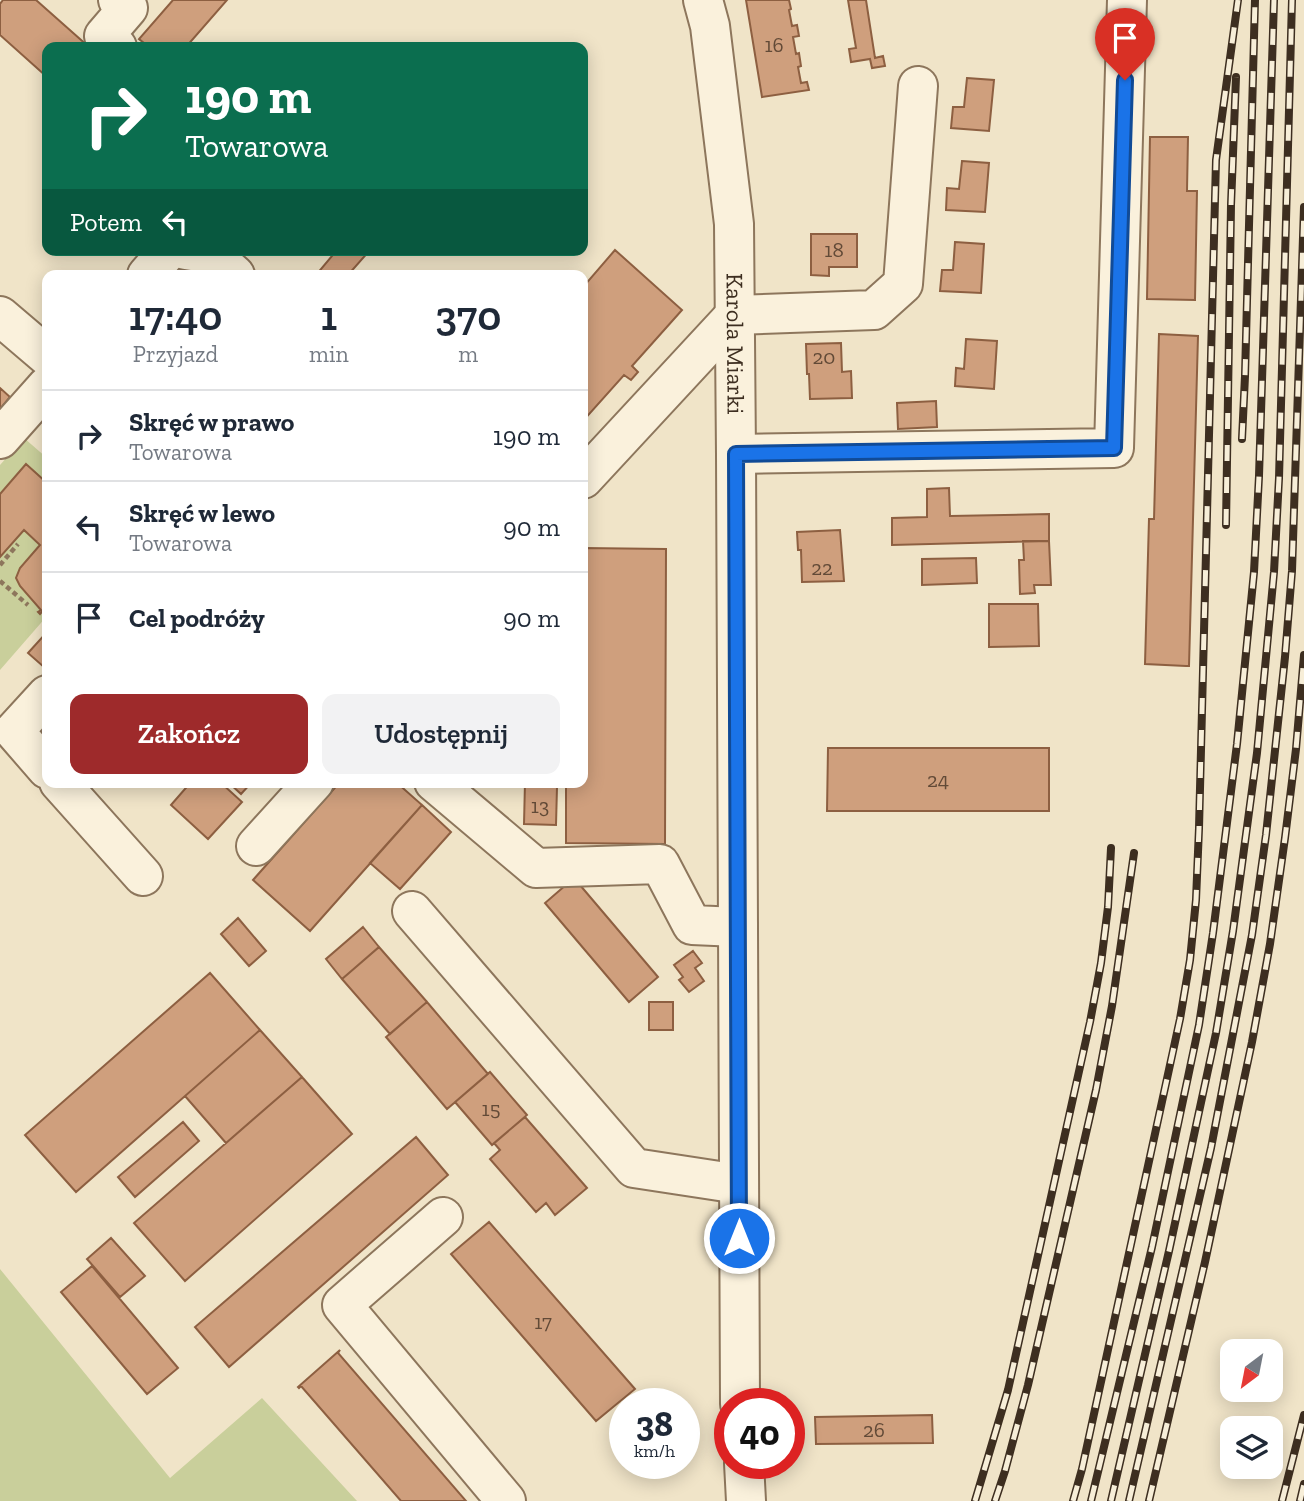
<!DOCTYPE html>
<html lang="pl">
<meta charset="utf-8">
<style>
:root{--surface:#fff;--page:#f2f2f3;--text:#1f2937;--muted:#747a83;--line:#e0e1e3;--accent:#9e2a2b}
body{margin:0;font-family:"Zilla Slab",serif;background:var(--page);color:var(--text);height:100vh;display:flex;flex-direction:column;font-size:26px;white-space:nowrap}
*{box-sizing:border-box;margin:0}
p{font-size:23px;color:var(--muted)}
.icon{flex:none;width:38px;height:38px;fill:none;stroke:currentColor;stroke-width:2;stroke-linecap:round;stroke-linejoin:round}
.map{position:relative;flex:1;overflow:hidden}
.sheet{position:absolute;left:42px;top:270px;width:546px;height:518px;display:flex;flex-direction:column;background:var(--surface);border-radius:14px;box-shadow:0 4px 18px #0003}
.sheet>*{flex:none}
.banner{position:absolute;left:42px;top:42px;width:546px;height:214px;border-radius:14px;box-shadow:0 4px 18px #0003;background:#0b6e4f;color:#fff;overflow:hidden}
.needle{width:46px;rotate:212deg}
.tools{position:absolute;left:1220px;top:1339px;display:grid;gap:14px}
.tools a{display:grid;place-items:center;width:63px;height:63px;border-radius:14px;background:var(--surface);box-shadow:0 4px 18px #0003;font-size:35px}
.speed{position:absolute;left:609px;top:1388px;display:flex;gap:14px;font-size:35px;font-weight:700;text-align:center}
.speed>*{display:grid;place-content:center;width:91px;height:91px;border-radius:50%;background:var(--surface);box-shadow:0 4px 18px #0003;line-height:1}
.speed small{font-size:18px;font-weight:400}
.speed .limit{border:10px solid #d22;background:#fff;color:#111}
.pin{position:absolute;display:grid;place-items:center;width:60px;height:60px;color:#fff;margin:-72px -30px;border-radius:50% 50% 50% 0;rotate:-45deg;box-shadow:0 0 7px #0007}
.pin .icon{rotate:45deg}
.me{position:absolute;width:77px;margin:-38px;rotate:0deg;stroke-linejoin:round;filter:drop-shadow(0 0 5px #0008)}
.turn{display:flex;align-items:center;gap:24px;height:147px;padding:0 28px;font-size:32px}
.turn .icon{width:91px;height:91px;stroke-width:2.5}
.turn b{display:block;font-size:49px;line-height:60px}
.then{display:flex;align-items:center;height:66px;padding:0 28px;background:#0003;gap:14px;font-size:26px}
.eta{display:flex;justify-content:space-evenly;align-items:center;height:119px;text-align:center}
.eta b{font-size:42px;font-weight:600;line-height:49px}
.cta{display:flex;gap:14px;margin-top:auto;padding:14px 28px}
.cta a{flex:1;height:80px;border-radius:14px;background:var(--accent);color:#fff;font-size:28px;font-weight:600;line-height:80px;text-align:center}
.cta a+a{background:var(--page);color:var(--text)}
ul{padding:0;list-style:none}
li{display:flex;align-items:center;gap:21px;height:91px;padding:0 28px;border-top:2px solid var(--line)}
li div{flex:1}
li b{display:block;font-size:26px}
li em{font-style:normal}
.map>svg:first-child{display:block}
.green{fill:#c9cf9b}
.building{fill:#cf9f7d;stroke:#8d5f41;stroke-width:2}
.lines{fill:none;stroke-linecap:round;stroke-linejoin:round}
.minor-casing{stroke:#8d765c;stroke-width:42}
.path{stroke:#8d765c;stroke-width:4.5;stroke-dasharray:5 3.5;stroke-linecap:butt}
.minor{stroke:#faf1dc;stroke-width:38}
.rail-casing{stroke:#3d2e20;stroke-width:8}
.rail{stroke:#f7eed8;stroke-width:5;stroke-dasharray:16;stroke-linecap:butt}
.route-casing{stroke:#114b97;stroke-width:18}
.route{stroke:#1a73e8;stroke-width:12}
.labels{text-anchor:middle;stroke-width:5;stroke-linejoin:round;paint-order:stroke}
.number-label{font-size:21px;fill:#624a37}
.street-label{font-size:24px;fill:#3d2e20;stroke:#f7eed8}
</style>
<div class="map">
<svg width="1304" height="1501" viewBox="0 0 1304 1501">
<rect width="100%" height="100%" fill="#f0e4c8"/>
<!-- green -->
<path class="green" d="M24 438 47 458V616L0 670V465Z
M0 1269 170 1478 262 1398 357 1501H0Z"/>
<!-- building -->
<path class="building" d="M3 0H36L89 47H47V77L0 35V4Z
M173 0H227L186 47H149L139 39Z
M746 0H789L791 9 789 10 792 26 797 25 799 36 793 37 796 54 799 53 801 66 798 67 801 83 807 82 809 90 762 97Z
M848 0H866L875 58 883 56 885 66 872 68 870 59 851 62 849 49 856 48Z
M967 78 994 80 989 131 951 128 953 107H964Z
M1150 137H1188L1187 191H1197L1195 300 1147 299Z
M962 161 989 163 985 212 946 210 947 188 959 189Z
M811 234H857V267H829V276L811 275Z
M955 242 984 244 981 293 940 291 942 270H953Z
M337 250H370L348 275H316Z
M615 250 682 310 632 366 638 372 631 380 624 375 583 421V287Z
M1159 334 1198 336 1189 666H1186L1145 664 1149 519H1154Z
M966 339 997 341 994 389 955 386 956 368 964 369Z
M841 343 842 372 851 371 852 398 810 399 809 374H807L806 344Z
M0 388 10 397 0 409Z
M936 401 937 427 898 429 897 403Z
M26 464 47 483V606L40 614 38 612 41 610 20 586 16 578 20 568 40 545 24 530 0 557V494Z
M949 488 950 516 1049 514V541L892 545V518L927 517V489Z
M840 530 844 581 802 582 801 550H798L797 532Z
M1023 541H1049L1051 585H1034L1035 593 1020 594 1019 560H1024Z
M583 548 666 549 665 844 566 843V782H583Z
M976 558 977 583 922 585V559Z
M989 604H1038L1039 646 989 647Z
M47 632V666L45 668 28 653Z
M828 748H1049V811H827Z
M191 782H220L242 802 208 839 171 805Z
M228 782H252L241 794Z
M340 782H396L422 805 310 931 253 880Z
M525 782H566V785L557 787 556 825 524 824Z
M422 805 451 832 400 889 370 863Z
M574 878 658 977 629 1002 545 903Z
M238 918 266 951 249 966 221 934Z
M363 927 379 947 342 979 326 959Z
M379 947 427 1002 390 1034 342 979Z
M693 951 702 963 695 968 704 981 689 992 679 980 683 977 674 965Z
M210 973 260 1030 76 1192 25 1135Z
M427 1002 488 1074 447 1109 386 1037Z
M649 1002H673V1030H649Z
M260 1030 302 1077 226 1143 185 1096Z
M490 1072 527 1115 492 1145 455 1102Z
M302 1077 352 1134 185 1281 134 1223Z
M525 1117 587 1188 555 1215 546 1203 536 1212 490 1159 500 1150 494 1143Z
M183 1122 199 1141 135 1197 118 1177Z
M416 1137 448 1175 229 1367 195 1327Z
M489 1222 635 1389 596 1421 451 1254Z
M111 1238 145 1276 120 1297 87 1259Z
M92 1266 178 1368 147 1394 61 1292Z
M340 1350 338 1353 466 1501H401L301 1386 299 1388 298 1387Z
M932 1415 933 1443 816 1444 815 1417Z"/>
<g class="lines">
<!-- minor casing -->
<g class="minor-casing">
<g id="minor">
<path id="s1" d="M703 0 710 26 734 224 736 454 740 1404"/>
<path d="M117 47 104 36 128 8 118 0"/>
<path d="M186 250 211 254 235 275"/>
<path d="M147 275 169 250"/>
<path d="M0 316 47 356"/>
<path d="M0 439 47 386"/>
<path d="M736 454 1114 448 1127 0"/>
<path d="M583 479 735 315 874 310 903 284 918 86"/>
<path d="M47 695 14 731 47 769"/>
<path d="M59 782 143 876"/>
<path d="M434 782 536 868 660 864 692 925 738 927"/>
<path d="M256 846 314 782"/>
<path d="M412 911 634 1168 739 1184"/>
<path d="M443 1217 342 1305 506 1501"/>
<path d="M744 1463 746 1501"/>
</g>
</g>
<!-- path -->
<path class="path" d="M0 565 18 544
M0 581 28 605"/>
<!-- minor -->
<use href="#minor" class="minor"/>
<!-- rail casing -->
<g class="rail-casing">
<path id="rail" d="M1242 439 1245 376 1255 0
M1226 525 1231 205 1236 77
M975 1501 1008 1390 1090 1022 1101 963 1108 907 1111 848
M995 1501 1005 1471 1028 1385 1096 1090 1112 1006 1134 853
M1073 1501 1082 1469 1180 1019 1190 960 1196 900 1199 828 1216 160 1238 0
M1091 1501 1152 1247 1199 1025 1213 933 1237 744 1254 572 1259 476 1274 0
M1111 1501 1169 1251 1216 1033 1233 931 1257 753 1274 572 1279 478 1292 0
M1129 1501 1211 1148 1252 935 1266 835 1285 657 1292 571 1304 207
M1149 1501 1205 1262 1252 1042 1270 944 1285 838 1296 749 1304 655
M1282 1501 1304 1415
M1300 1501 1304 1484"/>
</g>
<!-- rail -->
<use href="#rail" class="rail"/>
</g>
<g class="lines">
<!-- route casing -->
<g class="route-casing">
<path id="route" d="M739 1238 736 454 1114 448 1125 80"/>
</g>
<!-- route -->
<use href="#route" class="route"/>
</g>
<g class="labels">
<!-- number labels -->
<g class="number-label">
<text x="774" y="52">16</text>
<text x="834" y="257">18</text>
<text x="824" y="364">20</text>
<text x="822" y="575">22</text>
<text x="938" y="787">24</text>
<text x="540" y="813">13</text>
<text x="491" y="1116">15</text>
<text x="543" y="1329">17</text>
<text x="874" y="1437">26</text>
</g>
<!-- street labels -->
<g class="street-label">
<text dy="8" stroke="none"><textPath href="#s1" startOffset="346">Karola Miarki</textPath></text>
</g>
</g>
</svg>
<div class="tools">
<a><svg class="needle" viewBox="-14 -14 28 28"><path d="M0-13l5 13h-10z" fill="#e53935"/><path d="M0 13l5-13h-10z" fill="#747a83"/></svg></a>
<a><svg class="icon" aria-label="layers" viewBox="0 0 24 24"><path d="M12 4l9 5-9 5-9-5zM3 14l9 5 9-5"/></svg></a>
</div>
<div class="speed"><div>38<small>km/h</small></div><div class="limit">40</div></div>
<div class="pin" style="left:1125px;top:80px;background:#d93025"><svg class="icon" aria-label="arrive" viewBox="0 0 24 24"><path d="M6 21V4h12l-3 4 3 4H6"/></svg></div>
<svg class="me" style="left:739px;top:1238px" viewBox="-20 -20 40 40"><circle r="17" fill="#1a73e8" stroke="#fff" stroke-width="3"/><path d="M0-11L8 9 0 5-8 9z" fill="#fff"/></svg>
<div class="banner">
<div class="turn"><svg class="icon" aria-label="right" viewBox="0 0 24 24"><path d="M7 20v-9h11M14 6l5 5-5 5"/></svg><div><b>190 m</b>Towarowa</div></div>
<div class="then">Potem<svg class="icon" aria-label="left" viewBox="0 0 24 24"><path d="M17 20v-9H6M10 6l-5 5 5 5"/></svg></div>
</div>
<section class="sheet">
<div class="eta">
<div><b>17:40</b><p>Przyjazd</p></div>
<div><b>1</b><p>min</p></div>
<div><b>370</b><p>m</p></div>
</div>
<ul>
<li><svg class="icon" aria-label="right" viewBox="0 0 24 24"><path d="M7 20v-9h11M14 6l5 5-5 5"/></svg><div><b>Skręć w prawo</b><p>Towarowa</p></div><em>190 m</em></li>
<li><svg class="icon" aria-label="left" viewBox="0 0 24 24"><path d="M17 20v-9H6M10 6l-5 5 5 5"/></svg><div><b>Skręć w lewo</b><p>Towarowa</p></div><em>90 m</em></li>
<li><svg class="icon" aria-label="arrive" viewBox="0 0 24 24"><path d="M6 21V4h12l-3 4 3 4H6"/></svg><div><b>Cel podróży</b></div><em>90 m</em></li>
</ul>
<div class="cta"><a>Zakończ</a><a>Udostępnij</a></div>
</section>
</div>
